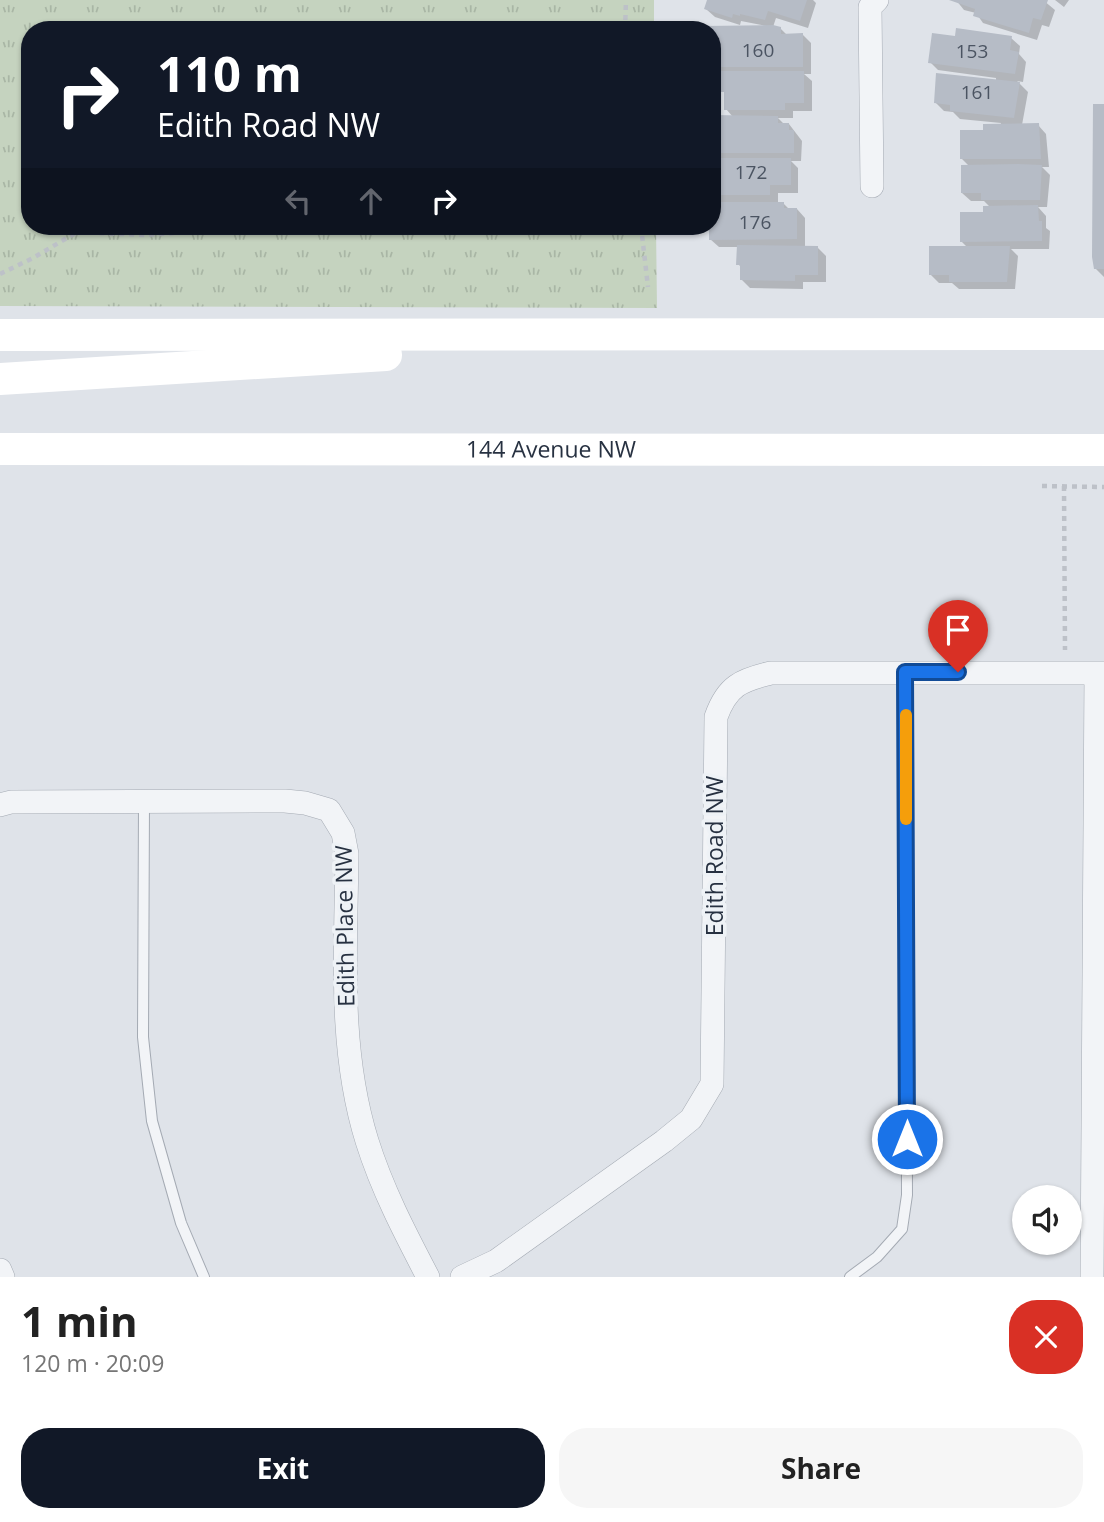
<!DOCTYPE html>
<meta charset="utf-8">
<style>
:root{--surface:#fff;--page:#f6f6f6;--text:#222;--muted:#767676;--accent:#111827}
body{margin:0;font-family:"Open Sans",sans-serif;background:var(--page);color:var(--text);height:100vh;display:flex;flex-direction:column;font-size:26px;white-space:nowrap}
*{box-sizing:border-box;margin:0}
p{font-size:23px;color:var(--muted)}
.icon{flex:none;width:38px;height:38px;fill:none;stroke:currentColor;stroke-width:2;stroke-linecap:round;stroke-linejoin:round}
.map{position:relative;height:1277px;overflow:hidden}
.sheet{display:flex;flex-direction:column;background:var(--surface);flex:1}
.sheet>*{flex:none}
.banner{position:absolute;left:21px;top:21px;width:700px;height:214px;border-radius:28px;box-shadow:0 2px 5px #0004;background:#111827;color:#fff;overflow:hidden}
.controls{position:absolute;left:1012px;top:1185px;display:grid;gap:14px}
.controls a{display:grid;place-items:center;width:70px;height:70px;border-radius:50%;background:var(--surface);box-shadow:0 2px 5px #0004;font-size:35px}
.pin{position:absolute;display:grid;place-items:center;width:60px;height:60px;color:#fff;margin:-72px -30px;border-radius:50% 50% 50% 0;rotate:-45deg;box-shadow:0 0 7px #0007}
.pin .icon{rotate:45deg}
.me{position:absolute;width:77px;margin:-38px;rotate:0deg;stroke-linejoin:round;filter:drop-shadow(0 0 5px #0008)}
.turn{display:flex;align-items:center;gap:24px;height:147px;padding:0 21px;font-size:32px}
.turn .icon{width:91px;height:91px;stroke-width:2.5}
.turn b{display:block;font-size:49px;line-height:60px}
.lanes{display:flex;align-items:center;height:66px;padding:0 21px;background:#0003;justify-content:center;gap:35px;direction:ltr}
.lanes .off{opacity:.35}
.round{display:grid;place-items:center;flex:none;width:74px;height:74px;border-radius:28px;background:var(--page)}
.overview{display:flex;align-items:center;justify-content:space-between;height:119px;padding:0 21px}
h1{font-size:42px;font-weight:700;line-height:52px}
.button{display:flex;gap:14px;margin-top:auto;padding:14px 21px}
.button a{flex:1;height:80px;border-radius:28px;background:var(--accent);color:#fff;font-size:28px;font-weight:700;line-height:80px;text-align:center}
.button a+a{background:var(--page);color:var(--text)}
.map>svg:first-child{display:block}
.grass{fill:url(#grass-tufts)}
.shadow{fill:#0003}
.building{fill:#b6bcc6}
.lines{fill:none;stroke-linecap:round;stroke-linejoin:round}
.service-casing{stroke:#a4aab3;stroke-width:12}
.minor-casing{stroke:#a4aab3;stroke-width:24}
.path{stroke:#bdc1c8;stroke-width:4.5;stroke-dasharray:5 5;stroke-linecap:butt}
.service{stroke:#f2f4f7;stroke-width:10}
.minor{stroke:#f2f4f7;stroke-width:23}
.secondary{stroke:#fff;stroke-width:32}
.route-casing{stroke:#114b97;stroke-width:18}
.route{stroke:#1a73e8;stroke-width:12}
.slow{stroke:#f59e0b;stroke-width:12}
.labels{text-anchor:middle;stroke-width:7;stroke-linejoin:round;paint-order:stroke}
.number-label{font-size:19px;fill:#4b5462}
.street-label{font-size:23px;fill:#273141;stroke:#eef2f6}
</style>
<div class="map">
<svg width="1104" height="1277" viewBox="0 0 1104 1277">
<defs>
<pattern id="grass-tufts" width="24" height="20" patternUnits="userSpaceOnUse" patternTransform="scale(1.75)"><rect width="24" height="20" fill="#c5d3bf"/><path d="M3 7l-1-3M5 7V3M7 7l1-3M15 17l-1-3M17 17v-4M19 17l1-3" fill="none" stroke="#a9b6a5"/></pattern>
</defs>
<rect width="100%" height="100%" fill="#dfe3e9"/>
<!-- grass -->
<path class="grass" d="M0 0H654V30H30V226H656L657 308 0 306Z"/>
<!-- shadow -->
<path class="shadow" d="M708 0H813L816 3 808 28 776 18 773 27 780 28 787 35H803L811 43V74H804L812 81V111H793V118H778L784 124H789L802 141 801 161H791L798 168V193H778V203H783L789 209H797L805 218V248H818L826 256V282H803V289L750 288 742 280V268L738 264V247H719L710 239V226L716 220V202H712V116L733 117 726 109 722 74 712 73V30L766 26 741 21 740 25 715 17 706 9Z
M956 0H1043L1055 10 1049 27 1042 25 1037 40 983 23 976 13 964 10Z
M1055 0H1069L1064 7Z
M956 38H1011L1020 46 1019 54 1026 62 1023 82 1017 81 1028 92 1022 125H1038L1046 134 1049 167H1042L1050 175 1047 207H1038L1046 216V228L1050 231 1049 249H1011L1018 256 1015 289H959L952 283H939L930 274 968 248 961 241 991 208 984 201H971L962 193 970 167 962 159 985 132 1000 126 1001 123 960 119 953 112 944 111 935 102 996 81V78L938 70 930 62Z
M1104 106V277L1095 268Z"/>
<!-- building -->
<path class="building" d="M707 0H807L800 21 768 11 765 20 740 14V16L733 14 732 18 704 9Z
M949 0H1048L1041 20 1033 18 1029 33 973 16 975 9Z
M773 25 781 27V34L803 33V67H712V30H705V26Z
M956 28 1012 36 1010 50 1019 52 1015 74 928 63 932 33 955 36Z
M721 71H804V103H785V110H724V92H721Z
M936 73 1020 82 1014 118 950 111V105L934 103Z
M1093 104H1104V269H1094L1092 257Z
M712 115 778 116V123H789V130H794V153H712Z
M1039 123 1041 159H960V130H983V124Z
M712 158H791V185H770V195H712Z
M1018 164 1042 165 1040 200H981V193H961V165Z
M714 202H784V208H797V239L709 240V226H712V218H714Z
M1038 205 1039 221H1042V241L960 242V212H983V206Z
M737 245 818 246V275H795V281L740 280V265H736Z
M929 246H1010L1007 282H949V275H929Z"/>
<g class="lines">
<!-- service casing -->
<g class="service-casing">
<path id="service" d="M144 802 143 1037 152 1121 181 1223 204 1277
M850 1277 877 1257 902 1229 907 1195 905 672"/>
</g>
<!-- minor casing -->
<g class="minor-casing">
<path id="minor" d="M872 186 870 7 877 0
M0 805 11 802 285 801 305 803 329 810 343 833 347 854C346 950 338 1048 367 1141 382 1189 405 1233 428 1277
M0 1270 3 1277
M462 1277 496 1261 664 1141 691 1119 712 1084 716 717C727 686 741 680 771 673H1104
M1092 1277 1096 673"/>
</g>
<!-- path -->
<path class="path" d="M625 30 626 0
M641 226 648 287
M0 274 33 258 77 232 144 235 208 231 235 226
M1042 486 1104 487
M1064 486 1065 650"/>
<!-- service -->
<use href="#service" class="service"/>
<!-- minor -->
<use href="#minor" class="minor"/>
<!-- secondary -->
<g class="secondary">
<path d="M0 335 1104 334"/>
<path d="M0 379 386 355"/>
<path id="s1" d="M0 449 1104 450"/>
</g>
</g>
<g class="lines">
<!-- route casing -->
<g class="route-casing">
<path id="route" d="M907 1139 905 672H958"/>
</g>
<!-- route -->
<use href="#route" class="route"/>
<!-- slow -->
<path class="slow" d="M906 715V819"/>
</g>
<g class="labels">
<!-- number labels -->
<g class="number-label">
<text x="758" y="57">160</text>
<text x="972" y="58">153</text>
<text x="977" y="99">161</text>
<text x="751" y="179">172</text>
<text x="755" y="229">176</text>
</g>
<!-- street labels -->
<g class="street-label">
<text dy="8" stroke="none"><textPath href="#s1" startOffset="551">144 Avenue NW</textPath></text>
<text transform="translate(715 856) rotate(-90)" y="8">Edith Road NW</text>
<text transform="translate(345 926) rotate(-91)" y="8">Edith Place NW</text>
</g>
</g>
</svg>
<div class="controls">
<a><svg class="icon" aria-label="sound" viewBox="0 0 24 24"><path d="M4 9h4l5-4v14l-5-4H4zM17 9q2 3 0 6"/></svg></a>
</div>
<div class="pin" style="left:958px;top:672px;background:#d93025"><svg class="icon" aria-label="arrive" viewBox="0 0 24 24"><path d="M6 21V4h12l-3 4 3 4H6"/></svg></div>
<svg class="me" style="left:907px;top:1139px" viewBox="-20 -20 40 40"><circle r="17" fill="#1a73e8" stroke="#fff" stroke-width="3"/><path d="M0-11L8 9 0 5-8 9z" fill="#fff"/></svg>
<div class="banner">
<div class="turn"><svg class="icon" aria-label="right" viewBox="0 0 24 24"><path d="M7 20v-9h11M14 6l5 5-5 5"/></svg><div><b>110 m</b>Edith Road NW</div></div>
<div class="lanes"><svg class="icon off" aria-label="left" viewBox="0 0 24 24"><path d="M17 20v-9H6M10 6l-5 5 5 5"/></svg><svg class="icon off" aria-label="ahead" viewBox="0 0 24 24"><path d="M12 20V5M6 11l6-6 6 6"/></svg><svg class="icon" aria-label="right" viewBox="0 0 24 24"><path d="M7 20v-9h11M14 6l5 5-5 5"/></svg></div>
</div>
</div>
<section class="sheet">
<div class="overview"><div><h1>1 min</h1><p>120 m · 20:09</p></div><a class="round" style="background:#d93025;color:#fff"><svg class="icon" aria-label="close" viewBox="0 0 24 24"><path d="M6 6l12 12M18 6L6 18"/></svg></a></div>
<div class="button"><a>Exit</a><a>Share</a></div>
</section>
